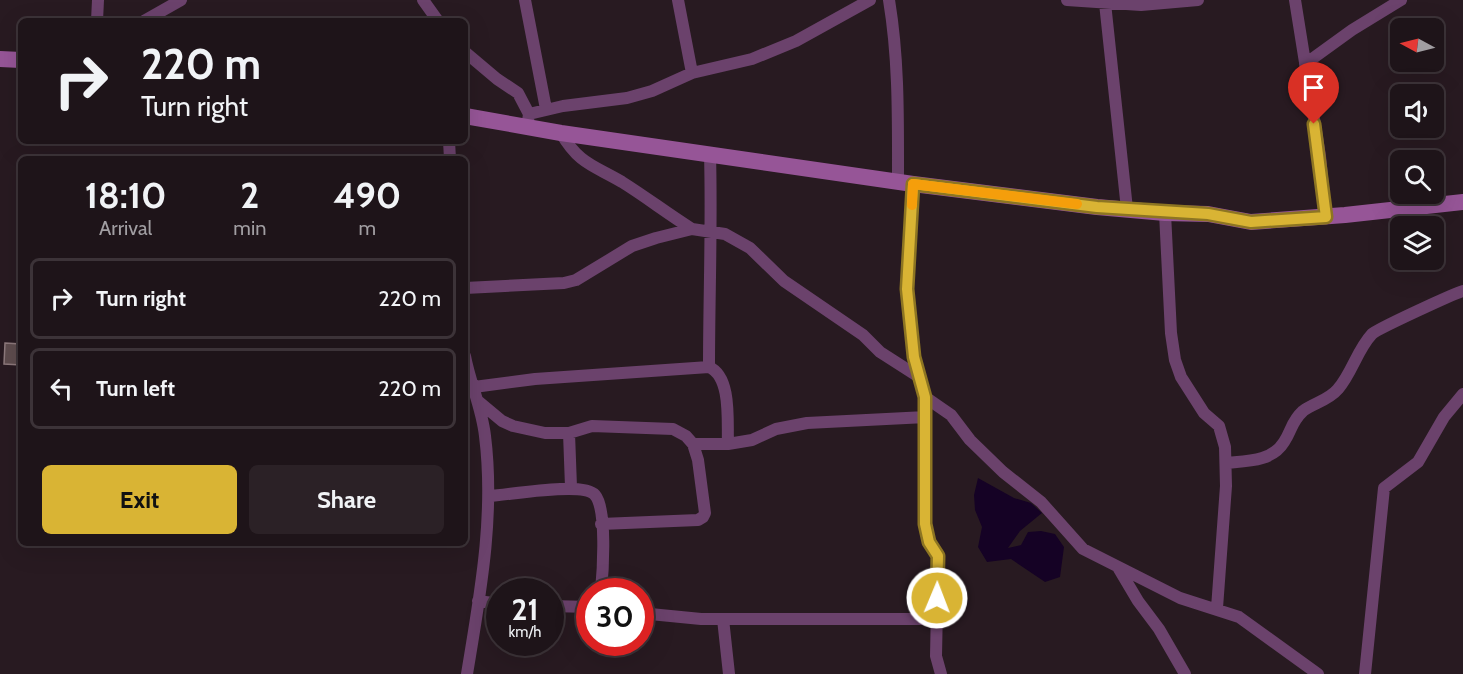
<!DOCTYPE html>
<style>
:root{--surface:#1e1419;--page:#2b2126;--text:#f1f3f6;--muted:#a19ea2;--line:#3c3338;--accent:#d9b434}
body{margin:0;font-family:Cabin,sans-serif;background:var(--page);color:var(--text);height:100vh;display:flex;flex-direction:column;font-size:22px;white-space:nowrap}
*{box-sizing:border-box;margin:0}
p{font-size:20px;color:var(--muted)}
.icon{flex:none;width:33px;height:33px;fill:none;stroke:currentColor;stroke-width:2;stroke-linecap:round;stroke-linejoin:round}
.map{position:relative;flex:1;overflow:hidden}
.drawer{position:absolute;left:18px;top:156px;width:450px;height:390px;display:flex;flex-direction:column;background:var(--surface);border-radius:9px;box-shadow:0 6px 24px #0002,0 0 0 2px var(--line)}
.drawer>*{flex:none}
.top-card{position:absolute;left:18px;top:18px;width:450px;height:126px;border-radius:9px;box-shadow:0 6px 24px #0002,0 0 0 2px var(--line);background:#1e1419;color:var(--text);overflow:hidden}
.needle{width:39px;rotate:277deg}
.tools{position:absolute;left:1390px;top:18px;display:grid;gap:12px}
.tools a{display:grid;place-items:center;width:54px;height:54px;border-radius:9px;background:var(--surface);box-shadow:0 6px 24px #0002,0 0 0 2px var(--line);font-size:30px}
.speed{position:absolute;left:486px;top:578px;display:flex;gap:12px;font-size:30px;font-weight:700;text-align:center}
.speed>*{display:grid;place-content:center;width:78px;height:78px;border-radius:50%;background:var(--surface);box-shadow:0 6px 24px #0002,0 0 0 2px var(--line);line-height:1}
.speed small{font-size:15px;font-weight:400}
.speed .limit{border:9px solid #d22;background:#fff;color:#111}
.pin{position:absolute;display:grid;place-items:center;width:51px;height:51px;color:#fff;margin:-62px -26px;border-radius:50% 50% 50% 0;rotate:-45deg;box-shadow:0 0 6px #0007}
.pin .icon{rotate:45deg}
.me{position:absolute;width:66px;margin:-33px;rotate:1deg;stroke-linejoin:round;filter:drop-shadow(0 0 4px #0008)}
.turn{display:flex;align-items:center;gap:21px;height:126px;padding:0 24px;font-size:27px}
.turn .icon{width:78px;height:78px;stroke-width:2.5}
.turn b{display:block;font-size:42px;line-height:51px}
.eta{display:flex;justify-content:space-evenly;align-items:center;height:102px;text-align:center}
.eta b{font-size:36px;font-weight:700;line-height:42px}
.cta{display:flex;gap:12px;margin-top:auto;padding:12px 24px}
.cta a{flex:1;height:69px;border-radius:9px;background:var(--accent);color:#111;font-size:24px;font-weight:700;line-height:69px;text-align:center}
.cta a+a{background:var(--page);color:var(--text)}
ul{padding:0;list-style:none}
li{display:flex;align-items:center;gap:18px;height:81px;margin:0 12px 9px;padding:0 12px;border:3px solid var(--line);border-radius:9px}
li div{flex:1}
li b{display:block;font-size:22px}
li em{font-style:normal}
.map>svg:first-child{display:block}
.water{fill:#150225}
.building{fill:#5e4c4e;stroke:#8d797c;stroke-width:1.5}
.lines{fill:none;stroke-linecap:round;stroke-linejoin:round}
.street{stroke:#6b426c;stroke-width:12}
.secondary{stroke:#965597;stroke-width:16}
.route-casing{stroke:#8d7522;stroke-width:15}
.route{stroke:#d9b434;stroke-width:10}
.slow{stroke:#f59e0b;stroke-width:10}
</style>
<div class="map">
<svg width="1463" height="674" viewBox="0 0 1463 674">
<rect width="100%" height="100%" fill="#281a21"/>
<!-- water -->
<path class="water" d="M978 478 1014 498 1031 503 1042 513 1020 531 1008 548 1021 545 1028 532 1041 531 1055 534 1064 547 1060 577 1045 582 1011 559 987 562 978 547 982 527 975 510 974 495Z"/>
<!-- building -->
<path class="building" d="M5 343 21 344V365L4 364Z"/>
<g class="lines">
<!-- street -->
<path class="street" d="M423 0 438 21
M525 0 546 109
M678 0 692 73
M889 0C899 60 898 120 898 181
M1067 0 1141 5 1198 0
M1295 0 1320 156 1326 217
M1105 3 1127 209
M97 21 98 0
M144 21 181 0
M465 52 497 79 518 93 529 114 528 121
M1305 64 1352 30 1401 0
M529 114 563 106 627 98 652 91 692 73 752 59 796 41 870 0
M561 133C579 164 593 165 622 182 646 197 668 214 692 229
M449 141 450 159
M913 184 907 289 914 357 925 397V524L929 542 938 556 936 656 941 674
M1165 213 1171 333 1175 360 1181 377 1204 413 1219 426 1225 447 1226 486 1217 608
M465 288 564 283 576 280 632 246 656 238 692 229 725 234 750 248 784 281 863 335 880 352 919 377
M465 356C470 383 482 408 485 436 495 516 480 595 467 674
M709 367C709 296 712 225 710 154
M474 387 535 379 709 367C732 377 727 422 728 444
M925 397 951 415 970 440 1003 472 1041 502 1083 549 1180 598 1239 617 1318 674
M478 401 502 421 513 426 545 433H569L592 426 673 429 686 436 693 444 698 460 705 513 703 517 698 520 601 524
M569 433 571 487
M693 444H728L752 440 776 429 807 423 926 417
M1226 463C1246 461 1272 462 1284 442 1292 430 1291 422 1303 411 1314 403 1329 400 1338 389 1352 373 1357 350 1372 334 1377 329 1455 293 1463 291
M490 496C509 495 583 481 595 495 607 509 603 571 601 591
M1119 569 1138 601 1159 629 1185 674
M478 601 500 604
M550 606 590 607
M640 613 701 619H937
M723 619 729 674
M1365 674 1384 488 1418 462 1444 417 1463 394"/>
<!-- secondary -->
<path class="secondary" d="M0 59 21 60
M465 116 561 133 913 184 1097 207 1165 213 1208 214 1251 222 1345 215 1463 202"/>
</g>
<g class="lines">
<!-- route casing -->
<g class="route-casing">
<path id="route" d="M937 598 938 556 929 542 925 524V397L914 357 907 289 913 184 1097 207 1208 214 1251 222 1326 217 1314 124"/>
</g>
<!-- route -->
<use href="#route" class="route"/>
<!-- slow -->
<path class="slow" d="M912 205 913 184 1077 204"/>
</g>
</svg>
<div class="tools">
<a><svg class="needle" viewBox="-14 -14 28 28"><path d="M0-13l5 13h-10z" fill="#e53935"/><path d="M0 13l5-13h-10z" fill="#a19ea2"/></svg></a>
<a><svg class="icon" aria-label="sound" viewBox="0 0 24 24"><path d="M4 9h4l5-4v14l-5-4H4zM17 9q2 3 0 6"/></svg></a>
<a><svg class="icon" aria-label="search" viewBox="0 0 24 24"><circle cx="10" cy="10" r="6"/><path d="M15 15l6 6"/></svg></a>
<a><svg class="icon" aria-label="layers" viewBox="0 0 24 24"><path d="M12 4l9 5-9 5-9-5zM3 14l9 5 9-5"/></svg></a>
</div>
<div class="speed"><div>21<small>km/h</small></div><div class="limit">30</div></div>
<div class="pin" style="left:1314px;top:124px;background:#d93025"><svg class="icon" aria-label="arrive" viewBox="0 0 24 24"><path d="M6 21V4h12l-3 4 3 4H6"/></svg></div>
<svg class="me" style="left:937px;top:598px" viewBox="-20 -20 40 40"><circle r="17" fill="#d9b434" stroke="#fff" stroke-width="3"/><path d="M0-11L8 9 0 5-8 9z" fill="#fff"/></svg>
<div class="top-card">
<div class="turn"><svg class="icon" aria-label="right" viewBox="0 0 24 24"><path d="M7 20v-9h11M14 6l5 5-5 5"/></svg><div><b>220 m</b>Turn right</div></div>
</div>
<section class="drawer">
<div class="eta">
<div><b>18:10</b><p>Arrival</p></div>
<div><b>2</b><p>min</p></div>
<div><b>490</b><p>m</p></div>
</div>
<ul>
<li><svg class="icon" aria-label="right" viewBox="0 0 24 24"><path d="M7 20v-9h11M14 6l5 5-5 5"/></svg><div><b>Turn right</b></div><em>220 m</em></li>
<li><svg class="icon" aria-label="left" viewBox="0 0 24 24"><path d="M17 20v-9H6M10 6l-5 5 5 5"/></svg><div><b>Turn left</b></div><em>220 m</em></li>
</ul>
<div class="cta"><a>Exit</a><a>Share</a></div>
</section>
</div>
